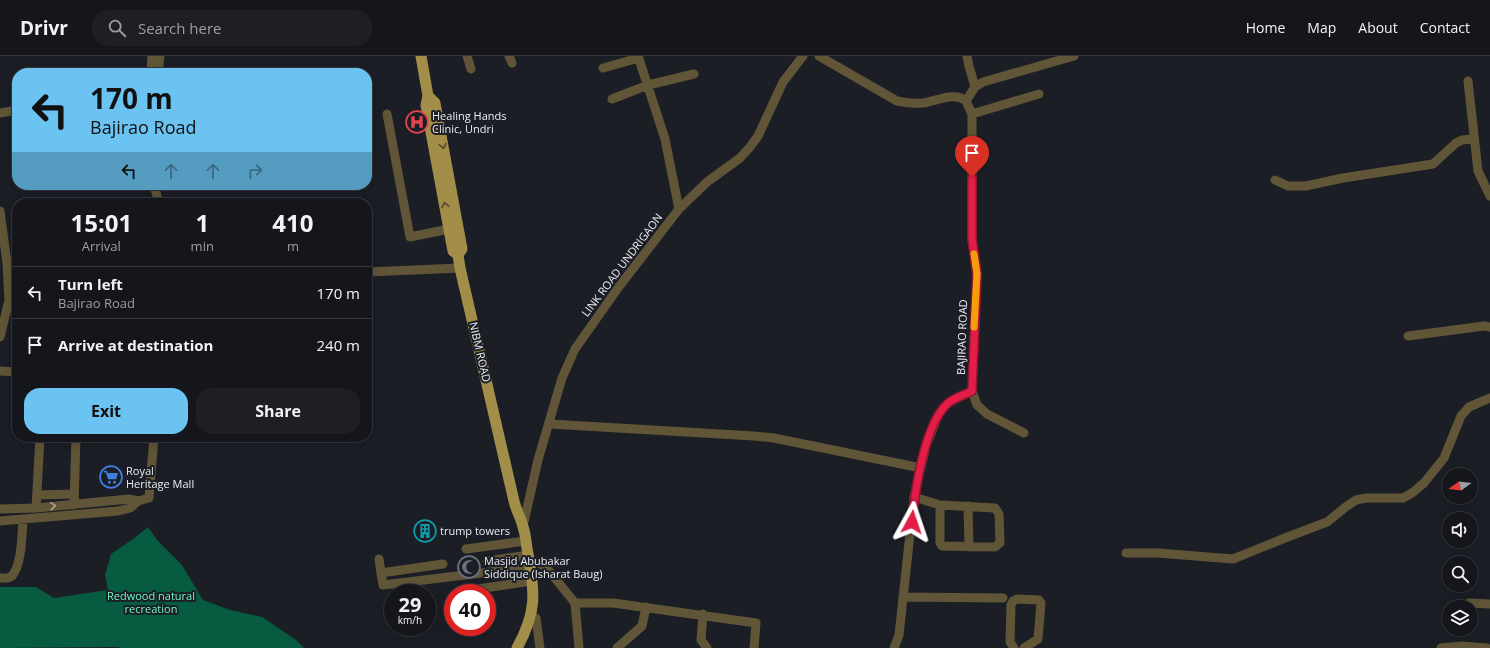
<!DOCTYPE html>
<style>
:root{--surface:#15161c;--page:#1e1f25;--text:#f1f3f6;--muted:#9d9fa3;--line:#34353b;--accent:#6bc3f2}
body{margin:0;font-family:"Open Sans",sans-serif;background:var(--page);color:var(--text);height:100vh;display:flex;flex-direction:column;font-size:15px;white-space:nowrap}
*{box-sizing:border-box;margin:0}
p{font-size:13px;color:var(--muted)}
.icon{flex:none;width:22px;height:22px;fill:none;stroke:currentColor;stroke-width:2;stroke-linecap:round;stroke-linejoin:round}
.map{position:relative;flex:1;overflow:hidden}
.panel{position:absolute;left:12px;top:142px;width:360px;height:244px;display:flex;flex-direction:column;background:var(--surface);border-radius:16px;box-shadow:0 4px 16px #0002,0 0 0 1px var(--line)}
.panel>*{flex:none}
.hud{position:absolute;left:12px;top:12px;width:360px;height:122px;border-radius:16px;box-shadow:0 4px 16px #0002,0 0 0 1px var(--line);background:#6bc3f2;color:#111;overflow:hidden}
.needle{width:26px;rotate:255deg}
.tools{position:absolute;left:1442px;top:412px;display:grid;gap:8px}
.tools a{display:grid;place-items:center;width:36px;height:36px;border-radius:50%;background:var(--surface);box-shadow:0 4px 16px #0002,0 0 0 1px var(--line);font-size:20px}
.speed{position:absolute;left:384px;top:528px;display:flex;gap:8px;font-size:20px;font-weight:700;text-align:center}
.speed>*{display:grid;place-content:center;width:52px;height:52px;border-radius:50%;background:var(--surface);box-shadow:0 4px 16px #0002,0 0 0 1px var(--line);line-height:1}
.speed small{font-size:10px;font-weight:400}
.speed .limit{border:6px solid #d22;background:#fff;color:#111}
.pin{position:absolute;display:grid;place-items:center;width:34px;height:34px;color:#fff;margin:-41px -17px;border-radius:50% 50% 50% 0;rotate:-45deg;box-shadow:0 0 4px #0007}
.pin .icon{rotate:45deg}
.me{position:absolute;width:44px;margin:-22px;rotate:5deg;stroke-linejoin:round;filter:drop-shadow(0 0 3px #0008)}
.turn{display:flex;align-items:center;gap:14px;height:84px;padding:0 12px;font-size:18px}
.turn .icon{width:52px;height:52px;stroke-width:2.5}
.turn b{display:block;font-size:28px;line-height:34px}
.lanes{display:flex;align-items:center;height:38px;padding:0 12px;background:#0003;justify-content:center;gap:20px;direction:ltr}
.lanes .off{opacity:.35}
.eta{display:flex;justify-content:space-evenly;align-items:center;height:68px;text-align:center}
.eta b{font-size:24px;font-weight:700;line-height:28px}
.button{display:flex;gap:8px;margin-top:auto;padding:8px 12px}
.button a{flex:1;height:46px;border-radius:16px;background:var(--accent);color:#111;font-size:16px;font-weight:700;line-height:46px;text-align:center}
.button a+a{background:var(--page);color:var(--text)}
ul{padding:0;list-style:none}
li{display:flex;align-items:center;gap:12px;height:52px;padding:0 12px;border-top:1px solid var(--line)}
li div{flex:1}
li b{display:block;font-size:15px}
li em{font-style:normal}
header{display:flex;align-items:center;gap:24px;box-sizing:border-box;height:56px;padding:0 20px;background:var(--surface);border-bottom:1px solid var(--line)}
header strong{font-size:19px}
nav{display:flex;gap:22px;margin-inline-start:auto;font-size:14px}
.search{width:280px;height:36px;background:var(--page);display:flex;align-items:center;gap:10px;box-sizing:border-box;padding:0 14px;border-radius:16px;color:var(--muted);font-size:15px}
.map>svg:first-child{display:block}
.forest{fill:#065b41}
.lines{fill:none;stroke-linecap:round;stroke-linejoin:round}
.minor{stroke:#605637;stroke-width:9}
.major{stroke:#a28e49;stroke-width:11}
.oneway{stroke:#524b34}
.oneway2{stroke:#a5a194}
.route-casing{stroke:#92132f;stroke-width:10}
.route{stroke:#e11d48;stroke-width:7}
.slow{stroke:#f59e0b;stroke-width:7}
.labels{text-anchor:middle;stroke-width:4;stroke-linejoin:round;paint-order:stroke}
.poi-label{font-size:11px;fill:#eaecf1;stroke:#1c1e26;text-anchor:start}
.street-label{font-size:11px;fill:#eaecf1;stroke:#1c1e26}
.park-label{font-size:11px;fill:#74f6c3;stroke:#1c1e26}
</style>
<header>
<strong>Drivr</strong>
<div class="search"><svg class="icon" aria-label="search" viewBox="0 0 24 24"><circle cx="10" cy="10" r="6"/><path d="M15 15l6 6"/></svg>Search here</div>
<nav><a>Home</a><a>Map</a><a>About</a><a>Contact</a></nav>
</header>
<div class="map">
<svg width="1490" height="592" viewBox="0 0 1490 592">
<rect width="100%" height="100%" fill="#1c1e26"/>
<!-- forest -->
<path class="forest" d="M148 471 157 484 182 509 203 544 230 554 262 561 296 584 304 592H120L118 591 0 592V531H36L54 542 108 534 105 519 111 498 133 483Z"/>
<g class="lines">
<!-- minor -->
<path class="minor" d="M467 0 471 13
M509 0 512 7
M638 0 665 83 679 153
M819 0 897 45C906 47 914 48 923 47 937 45 954 35 966 45
M967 0 969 10 975 31
M603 12 639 2
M151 17 152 0
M158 17 160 0
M1468 25 1478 115 1490 140
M612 43 648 29 694 18
M966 45 972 58V183L977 218 972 335 977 349 987 358 1024 377
M966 45 975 31 983 26 1074 0
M0 57 17 54
M387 58 410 181 449 173
M972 58 1039 38
M1275 124 1288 130H1306L1343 122 1433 108 1456 87 1462 84 1472 83 1475 87
M152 129 155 133 159 147
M0 155 7 207 9 244 0 281
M367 216 460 212
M1408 280 1484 270 1490 271
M0 315 17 316
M550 368 754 380 774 382 921 412
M37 439 73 438
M914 441 940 449V487L942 490 995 491 1000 487 999 458 995 452 940 449
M74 449 76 381
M968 450 969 491
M36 452 40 381
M0 453 36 452 129 443 138 445 149 442 154 381
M0 465 118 455 130 452 138 445
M523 470 538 404 562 322 575 293 618 232 679 153 707 126 740 102 750 91 758 80 783 26 803 0
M466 493 526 485
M1126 497H1158L1233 503 1285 482 1327 466 1347 450 1356 444 1366 442H1403L1412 437 1424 427 1444 402 1461 360 1469 351 1490 342
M379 503 381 517 443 508
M487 505 528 499
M530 508 537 506 546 511 575 547H613L756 567 754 592
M381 517 383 529 531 511
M0 522C4 522 9 523 12 520 22 508 22 478 23 463
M478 533 532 525
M904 541 1003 542
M575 547 579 592
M1469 547 1490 548
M703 558 701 584 707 592
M536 562 540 592
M617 592 642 570 646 551
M894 592 899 579 914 441 926 390 939 357 948 347 972 335
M1014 592 1010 586 1011 549 1013 545 1017 543 1039 544 1041 547 1038 583 1024 592
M1441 592 1462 590 1487 592"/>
<!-- major -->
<path class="major" d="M421 0 428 40 435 47 462 193 458 199 460 212 514 445C516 454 521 462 523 471 526 479 526 489 528 498 535 537 537 556 517 592
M428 40 426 49 453 195 458 199"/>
</g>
<!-- one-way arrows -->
<defs><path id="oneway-chevron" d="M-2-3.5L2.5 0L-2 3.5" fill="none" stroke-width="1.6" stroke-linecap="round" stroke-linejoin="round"/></defs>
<g class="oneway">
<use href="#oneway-chevron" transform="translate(443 90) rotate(79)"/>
<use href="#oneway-chevron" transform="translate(445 149) rotate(-101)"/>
</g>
<use class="oneway2" href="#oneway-chevron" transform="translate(53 450) rotate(-5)"/>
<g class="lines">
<!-- route casing -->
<g class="route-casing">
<path id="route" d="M912 466C915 435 924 370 947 348 953 342 964 339 972 335L977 218 972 183V121"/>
</g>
<!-- route -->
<use href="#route" class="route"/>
<!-- slow -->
<path class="slow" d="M974 198 977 218 974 271"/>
</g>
<!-- icons -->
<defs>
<g id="hospital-ring" transform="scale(1.15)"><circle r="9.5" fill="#1c1e26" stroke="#e0444e" stroke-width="1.5"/><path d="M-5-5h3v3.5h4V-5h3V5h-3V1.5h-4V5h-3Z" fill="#e0444e"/></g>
<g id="supermarket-ring" transform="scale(1.15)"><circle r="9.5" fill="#1c1e26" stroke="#3f7fe0" stroke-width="1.5"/><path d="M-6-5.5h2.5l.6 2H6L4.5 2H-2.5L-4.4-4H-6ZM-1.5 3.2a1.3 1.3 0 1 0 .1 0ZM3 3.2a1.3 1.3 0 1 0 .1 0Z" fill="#3f7fe0"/></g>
<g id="building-ring" transform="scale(1.15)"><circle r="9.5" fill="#1c1e26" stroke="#0f9aa8" stroke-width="1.5"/><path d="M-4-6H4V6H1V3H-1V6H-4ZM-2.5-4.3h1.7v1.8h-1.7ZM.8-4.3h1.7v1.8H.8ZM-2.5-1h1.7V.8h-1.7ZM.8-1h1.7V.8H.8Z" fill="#0f9aa8"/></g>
<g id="mosque-ring" transform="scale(1.15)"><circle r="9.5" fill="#1c1e26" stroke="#6b7280" stroke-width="1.5"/><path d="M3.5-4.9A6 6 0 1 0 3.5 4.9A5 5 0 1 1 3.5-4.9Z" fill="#6b7280"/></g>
</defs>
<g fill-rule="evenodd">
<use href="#hospital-ring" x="417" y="66"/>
<use href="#supermarket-ring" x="111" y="421"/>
<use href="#building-ring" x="425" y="475"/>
<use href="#mosque-ring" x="469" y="511"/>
</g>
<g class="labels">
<!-- poi labels -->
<g class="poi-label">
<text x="432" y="64">Healing Hands<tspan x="432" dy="13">Clinic, Undri</tspan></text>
<text x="126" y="419">Royal<tspan x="126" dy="13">Heritage Mall</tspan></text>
<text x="440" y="479">trump towers</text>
<text x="484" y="509">Masjid Abubakar<tspan x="484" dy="13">Siddique (Isharat Baug)</tspan></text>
</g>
<!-- street labels -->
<g class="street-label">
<text transform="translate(622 209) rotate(-53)" y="4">LINK ROAD UNDRIGAON</text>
<text transform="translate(962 281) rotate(-88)" y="4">BAJIRAO ROAD</text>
<text transform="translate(480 296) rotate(77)" y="4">NIBM ROAD</text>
</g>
<!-- park labels -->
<g class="park-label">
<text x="151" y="544">Redwood natural<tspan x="151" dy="13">recreation</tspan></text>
</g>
</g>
</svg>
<div class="tools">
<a><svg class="needle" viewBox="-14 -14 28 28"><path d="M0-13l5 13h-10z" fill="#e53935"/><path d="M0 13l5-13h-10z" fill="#9d9fa3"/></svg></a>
<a><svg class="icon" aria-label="sound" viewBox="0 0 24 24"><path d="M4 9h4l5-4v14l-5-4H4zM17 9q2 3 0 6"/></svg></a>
<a><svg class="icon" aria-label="search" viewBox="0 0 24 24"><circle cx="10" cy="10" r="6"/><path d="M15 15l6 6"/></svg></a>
<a><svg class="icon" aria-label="layers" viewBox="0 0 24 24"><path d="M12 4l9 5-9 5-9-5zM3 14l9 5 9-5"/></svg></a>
</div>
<div class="speed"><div>29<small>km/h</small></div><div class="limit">40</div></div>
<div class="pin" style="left:972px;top:121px;background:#d93025"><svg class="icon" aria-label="arrive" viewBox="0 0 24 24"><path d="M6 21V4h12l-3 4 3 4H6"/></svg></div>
<svg class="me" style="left:912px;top:466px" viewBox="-20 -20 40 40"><path d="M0-17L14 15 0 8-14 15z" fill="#e11d48" stroke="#fff" stroke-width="4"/></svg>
<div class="hud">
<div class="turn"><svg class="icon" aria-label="left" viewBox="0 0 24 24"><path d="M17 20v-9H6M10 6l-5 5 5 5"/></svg><div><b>170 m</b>Bajirao Road</div></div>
<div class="lanes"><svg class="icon" aria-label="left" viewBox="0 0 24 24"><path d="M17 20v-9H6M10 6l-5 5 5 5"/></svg><svg class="icon off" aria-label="ahead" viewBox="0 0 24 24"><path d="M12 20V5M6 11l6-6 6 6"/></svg><svg class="icon off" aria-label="ahead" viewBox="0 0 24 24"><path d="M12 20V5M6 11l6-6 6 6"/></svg><svg class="icon off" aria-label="right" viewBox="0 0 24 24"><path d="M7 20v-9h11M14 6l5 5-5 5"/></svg></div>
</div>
<section class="panel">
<div class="eta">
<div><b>15:01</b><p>Arrival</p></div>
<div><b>1</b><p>min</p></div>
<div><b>410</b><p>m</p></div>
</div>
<ul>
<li><svg class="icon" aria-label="left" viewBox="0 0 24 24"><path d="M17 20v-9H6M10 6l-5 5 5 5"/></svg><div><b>Turn left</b><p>Bajirao Road</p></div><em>170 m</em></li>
<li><svg class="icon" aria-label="arrive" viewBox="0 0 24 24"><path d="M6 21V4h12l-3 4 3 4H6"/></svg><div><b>Arrive at destination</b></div><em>240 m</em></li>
</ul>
<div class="button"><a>Exit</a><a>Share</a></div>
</section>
</div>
